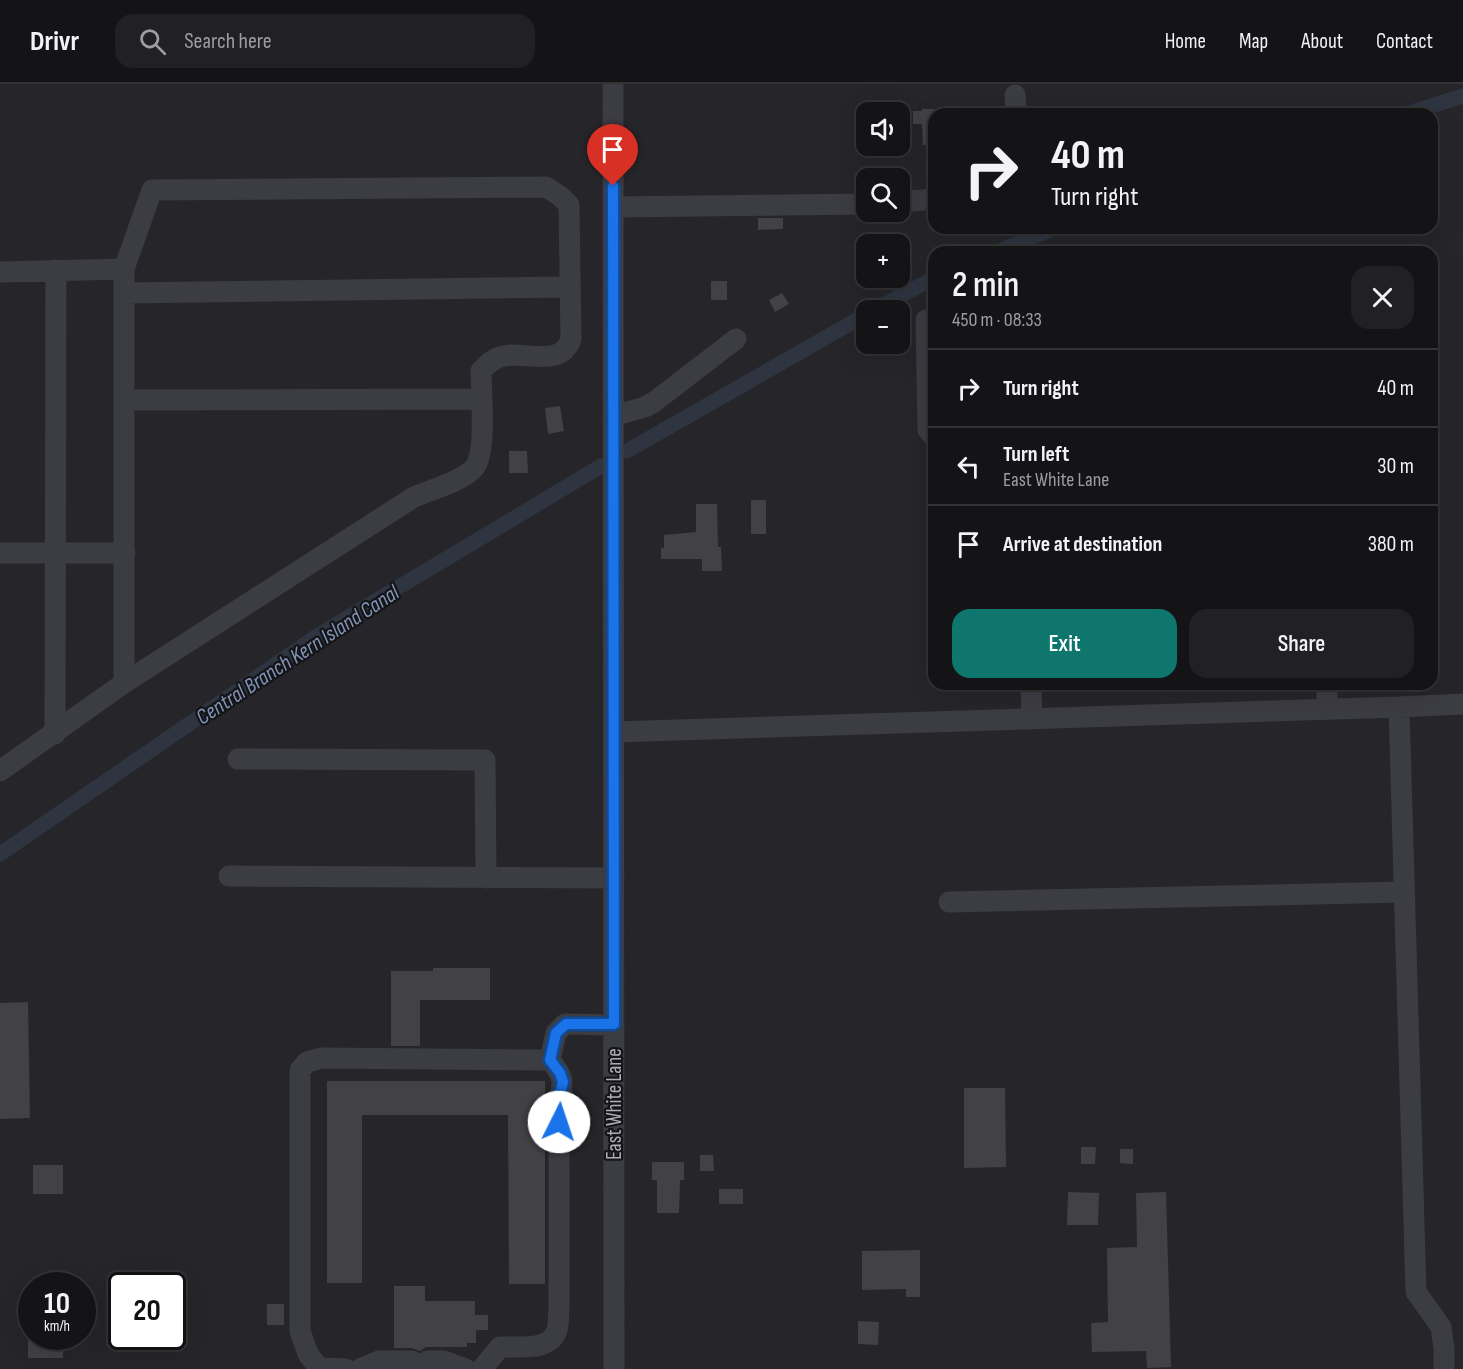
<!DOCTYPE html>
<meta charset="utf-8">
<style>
:root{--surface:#141315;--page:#212022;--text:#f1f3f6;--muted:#9d9ea0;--line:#333234;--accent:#0f766e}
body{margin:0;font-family:"Sofia Sans Condensed",sans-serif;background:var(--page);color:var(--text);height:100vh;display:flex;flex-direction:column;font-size:22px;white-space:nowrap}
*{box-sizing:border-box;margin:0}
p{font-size:20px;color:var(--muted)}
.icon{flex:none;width:33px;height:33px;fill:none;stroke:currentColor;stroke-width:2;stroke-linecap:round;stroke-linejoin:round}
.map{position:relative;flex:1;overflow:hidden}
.sheet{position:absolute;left:928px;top:162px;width:510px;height:444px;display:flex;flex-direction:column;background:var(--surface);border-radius:18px;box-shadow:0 6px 24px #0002,0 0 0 2px var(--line)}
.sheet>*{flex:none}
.guide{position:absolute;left:928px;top:24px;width:510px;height:126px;border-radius:18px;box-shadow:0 6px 24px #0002,0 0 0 2px var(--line);background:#141315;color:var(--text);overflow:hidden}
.controls{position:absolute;left:856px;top:18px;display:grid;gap:12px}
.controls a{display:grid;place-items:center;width:54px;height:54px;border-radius:12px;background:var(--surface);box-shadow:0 6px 24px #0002,0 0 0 2px var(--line);font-size:30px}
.speed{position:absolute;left:18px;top:1188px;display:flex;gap:12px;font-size:30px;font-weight:700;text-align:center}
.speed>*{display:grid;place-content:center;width:78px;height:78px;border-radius:50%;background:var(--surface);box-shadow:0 6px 24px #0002,0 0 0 2px var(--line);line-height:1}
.speed small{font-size:15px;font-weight:400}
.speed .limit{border:3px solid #111;border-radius:9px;background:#fff;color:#111}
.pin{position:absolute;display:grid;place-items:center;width:51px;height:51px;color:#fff;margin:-62px -26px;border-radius:50% 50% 50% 0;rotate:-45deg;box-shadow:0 0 6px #0007}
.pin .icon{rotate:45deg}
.me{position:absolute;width:66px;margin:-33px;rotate:4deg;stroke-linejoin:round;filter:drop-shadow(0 0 4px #0008)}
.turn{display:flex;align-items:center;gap:21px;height:126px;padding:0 24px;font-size:27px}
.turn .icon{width:78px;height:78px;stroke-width:2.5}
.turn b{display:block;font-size:42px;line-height:51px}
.round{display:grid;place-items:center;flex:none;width:63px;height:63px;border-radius:18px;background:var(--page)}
.overview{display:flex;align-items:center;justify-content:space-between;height:102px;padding:0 24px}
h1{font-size:36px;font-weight:600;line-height:45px}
.button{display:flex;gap:12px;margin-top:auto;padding:12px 24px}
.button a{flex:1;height:69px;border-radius:18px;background:var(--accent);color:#fff;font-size:24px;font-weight:600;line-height:69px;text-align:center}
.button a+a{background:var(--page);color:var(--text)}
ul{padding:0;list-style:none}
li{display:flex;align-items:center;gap:18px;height:78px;padding:0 24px;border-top:2px solid var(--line)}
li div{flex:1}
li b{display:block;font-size:22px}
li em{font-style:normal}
header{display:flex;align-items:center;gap:36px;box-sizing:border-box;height:84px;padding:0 30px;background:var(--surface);border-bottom:2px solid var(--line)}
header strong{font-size:28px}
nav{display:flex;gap:33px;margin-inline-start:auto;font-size:21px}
.search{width:420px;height:54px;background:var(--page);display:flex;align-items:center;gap:15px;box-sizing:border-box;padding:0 21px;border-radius:18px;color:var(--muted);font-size:22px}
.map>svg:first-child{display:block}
.built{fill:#262529;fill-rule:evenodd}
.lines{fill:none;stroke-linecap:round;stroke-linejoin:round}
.canal{stroke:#2e3541;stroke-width:15}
.building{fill:#414146}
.minor{stroke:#3c3c43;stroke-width:21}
.route-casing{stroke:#114b97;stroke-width:15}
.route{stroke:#1a73e8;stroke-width:10}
.labels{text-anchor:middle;stroke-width:4.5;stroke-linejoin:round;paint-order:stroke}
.street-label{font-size:21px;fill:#abadbc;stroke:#151417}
.water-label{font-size:22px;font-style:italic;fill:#8195b8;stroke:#151417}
</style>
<header>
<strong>Drivr</strong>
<div class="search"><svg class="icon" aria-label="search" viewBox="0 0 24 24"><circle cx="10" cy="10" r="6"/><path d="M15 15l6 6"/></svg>Search here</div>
<nav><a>Home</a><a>Map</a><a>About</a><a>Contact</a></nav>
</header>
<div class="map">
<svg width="1463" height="1285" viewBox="0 0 1463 1285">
<rect width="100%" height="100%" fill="#1a191c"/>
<!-- built -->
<path class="built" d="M0 0H1463V1285H0ZM867 28H900V62H867ZM934 30H1432V144H934ZM867 94H900V128H867ZM867 160H900V194H867ZM934 168H1432V600H934ZM867 226H900V260H867ZM32 1202H82V1252H32ZM122 1202H172V1252H122Z"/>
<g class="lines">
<!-- canal -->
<path class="canal" d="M1406 30 1463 12
M997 168 1054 144
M874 226 934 194
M627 367 867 230
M0 770 317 552 601 382"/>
</g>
<!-- building -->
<path class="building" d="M922 25H934V61H923L922 40H913V27H922Z
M758 134H783V145L758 146Z
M711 197H727V216H711Z
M782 209 789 220 775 228 769 216Z
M560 322 564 347 548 350 545 324Z
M509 367H527L528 389H509Z
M751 416H766V450H751Z
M696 420H717L718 463H721L722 487H702V475H661V464H664V451L696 448Z
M433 884H490V916H420V962H391V887H433Z
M28 918 30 1034 0 1035V919Z
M327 997H545V1200H509L508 1031H362V1199H327Z
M964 1004H1005L1006 1083 964 1084Z
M1081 1063H1096L1095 1080H1081Z
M1120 1065H1133V1080L1120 1079Z
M700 1071H713L714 1087H700Z
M652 1078H684V1096H680L679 1129H657V1096H652Z
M33 1081H63V1110H33Z
M719 1105H743V1120H719Z
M1068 1108 1099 1109 1098 1141H1067Z
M1166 1108 1171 1283 1147 1284 1146 1267 1092 1268 1091 1239 1108 1238 1107 1164 1137 1163 1136 1109Z
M920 1166V1213H906V1205L862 1206V1167Z
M394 1202H425V1217H475V1231H488V1246H476V1259H467V1263H426L420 1267 412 1264H394Z
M267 1220H284V1241H267Z
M858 1237 879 1238 878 1261 858 1260Z
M28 1252H63V1274H28Z"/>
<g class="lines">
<!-- minor -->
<path class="minor" d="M613 0 614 1285
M1015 11 1016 30
M900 118 934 115
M613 123 867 120
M0 188 124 185V599L0 687
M124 209 570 203
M926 236 928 346 934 352
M124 316 481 315
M613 332 645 323 654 318 736 255
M0 469H125
M124 599 414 413C430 406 463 397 474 384 487 370 481 308 481 287 487 281 492 275 500 273 524 265 560 286 571 255L569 121 560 112 546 103 152 106 124 185
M1031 600 1032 635
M1327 600V625
M1399 623 1463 620
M614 648 1399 623 1416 1208 1441 1243 1444 1264V1285
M55 650 56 186
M238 675 485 676 486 794
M229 792 614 794
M949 818 1404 808
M550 976 556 949 565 940 614 941
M427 1277H444L466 1285
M346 1285 319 1284 308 1270 300 1247V986L307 978 322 974 550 976C562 991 565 995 559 1015V1226C558 1232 559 1240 557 1246 550 1268 519 1262 500 1263L482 1285
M360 1285 379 1277H412"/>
</g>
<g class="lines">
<!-- route casing -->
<g class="route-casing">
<path id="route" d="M559 1038V1014L563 998 560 989 550 976 556 949 566 940H614L613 102"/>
</g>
<!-- route -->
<use href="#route" class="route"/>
</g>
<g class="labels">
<!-- street labels -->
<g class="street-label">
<text transform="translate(614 1020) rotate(-90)" y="7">East White Lane</text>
</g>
<!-- water labels -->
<g class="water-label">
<text transform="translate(297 570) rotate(-33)" y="8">Central Branch Kern Island Canal</text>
</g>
</g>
</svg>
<div class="controls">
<a><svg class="icon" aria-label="sound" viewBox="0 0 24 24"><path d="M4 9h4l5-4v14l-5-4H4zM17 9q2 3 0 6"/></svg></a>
<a><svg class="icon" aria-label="search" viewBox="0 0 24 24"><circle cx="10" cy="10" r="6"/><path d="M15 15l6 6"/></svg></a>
<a>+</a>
<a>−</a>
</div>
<div class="speed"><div>10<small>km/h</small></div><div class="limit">20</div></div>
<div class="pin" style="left:613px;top:102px;background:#d93025"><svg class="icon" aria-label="arrive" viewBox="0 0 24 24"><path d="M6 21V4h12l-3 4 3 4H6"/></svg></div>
<svg class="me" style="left:559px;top:1038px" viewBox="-20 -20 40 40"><circle r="19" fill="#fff"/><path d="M0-13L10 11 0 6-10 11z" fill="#1a73e8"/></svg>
<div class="guide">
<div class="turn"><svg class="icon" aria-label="right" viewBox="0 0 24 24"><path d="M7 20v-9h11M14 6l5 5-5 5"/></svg><div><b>40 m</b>Turn right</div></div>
</div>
<section class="sheet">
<div class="overview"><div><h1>2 min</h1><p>450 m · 08:33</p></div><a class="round"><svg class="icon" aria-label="close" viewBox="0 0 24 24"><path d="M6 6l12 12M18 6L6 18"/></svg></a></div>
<ul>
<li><svg class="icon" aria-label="right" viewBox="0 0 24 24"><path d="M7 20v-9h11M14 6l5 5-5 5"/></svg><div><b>Turn right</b></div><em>40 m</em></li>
<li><svg class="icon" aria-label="left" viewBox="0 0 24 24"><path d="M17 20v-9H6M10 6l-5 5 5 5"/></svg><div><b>Turn left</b><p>East White Lane</p></div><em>30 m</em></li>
<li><svg class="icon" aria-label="arrive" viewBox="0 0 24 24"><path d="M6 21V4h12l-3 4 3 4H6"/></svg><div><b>Arrive at destination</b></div><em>380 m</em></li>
</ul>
<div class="button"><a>Exit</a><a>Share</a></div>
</section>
</div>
